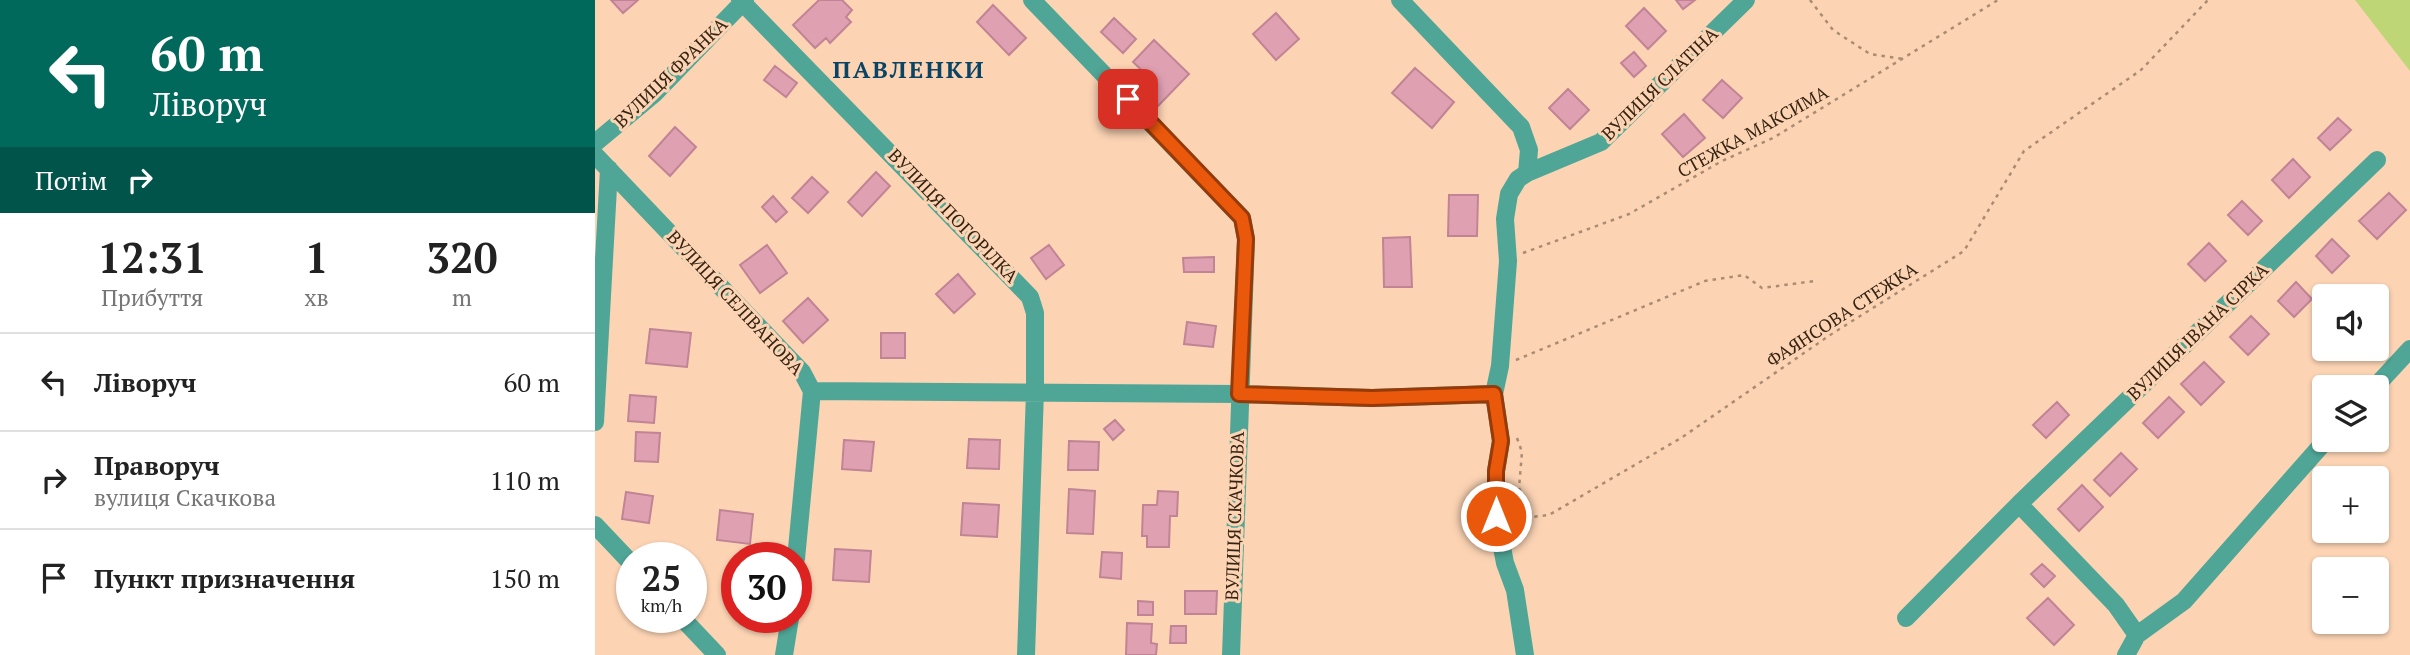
<!DOCTYPE html>
<html lang="uk">
<meta charset="utf-8">
<style>
:root{--surface:#fff;--page:#f2f2f2;--text:#222;--muted:#767676;--line:#e0e0e0}
body{margin:0;font-family:"PT Serif",serif;background:var(--page);color:var(--text);height:100vh;display:flex;flex-direction:column;font-size:26px;white-space:nowrap}
*{box-sizing:border-box;margin:0}
p{font-size:23px;color:var(--muted)}
.icon{flex:none;width:38px;height:38px;fill:none;stroke:currentColor;stroke-width:2;stroke-linecap:round;stroke-linejoin:round}
.map{position:relative;flex:1;overflow:hidden}
.details{display:flex;flex-direction:column;background:var(--surface);width:595px}
.details>*{flex:none}
.hud{background:#00695c;color:#fff;overflow:hidden}
.buttons{position:absolute;left:1717px;top:284px;display:grid;gap:14px}
.buttons a{display:grid;place-items:center;width:77px;height:77px;border-radius:7px;background:var(--surface);box-shadow:0 2px 5px #0004;font-size:35px}
.speed{position:absolute;left:21px;top:542px;display:flex;gap:14px;font-size:35px;font-weight:700;text-align:center}
.speed>*{display:grid;place-content:center;width:91px;height:91px;border-radius:50%;background:var(--surface);box-shadow:0 2px 5px #0004;line-height:1}
.speed small{font-size:18px;font-weight:400}
.speed .limit{border:10px solid #d22;background:#fff;color:#111}
.pin{position:absolute;display:grid;place-items:center;width:60px;height:60px;color:#fff;margin:-30px;border-radius:14px;box-shadow:0 4px 10px #0006}
.me{position:absolute;width:77px;margin:-38px;rotate:0deg;stroke-linejoin:round;filter:drop-shadow(0 0 5px #0008)}
.turn{display:flex;align-items:center;gap:24px;height:147px;padding:0 35px;font-size:32px}
.turn .icon{width:91px;height:91px;stroke-width:2.5}
.turn b{display:block;font-size:49px;line-height:60px}
.then{display:flex;align-items:center;height:66px;padding:0 35px;background:#0003;gap:14px;font-size:26px}
.eta{display:flex;justify-content:space-evenly;align-items:center;height:119px;text-align:center}
.eta b{font-size:42px;font-weight:700;line-height:49px}
ul{padding:0;list-style:none}
li{display:flex;align-items:center;gap:21px;height:98px;padding:0 35px;border-top:2px solid var(--line)}
li div{flex:1}
li b{display:block;font-size:26px}
li em{font-style:normal}
main{display:flex;flex:1;min-height:0}
.map>svg:first-child{display:block}
.green{fill:#bfd677}
.building{fill:#dfa1b2;stroke:#c08495;stroke-width:2}
.lines{fill:none;stroke-linecap:round;stroke-linejoin:round}
.path{stroke:#ab8c73;stroke-width:2.5;stroke-dasharray:3.5 5;stroke-linecap:butt}
.minor{stroke:#4fa696;stroke-width:18}
.route-casing{stroke:#983908;stroke-width:18}
.route{stroke:#ea580c;stroke-width:12}
.labels{text-anchor:middle;stroke-width:6;stroke-linejoin:round;paint-order:stroke}
.street-label{font-size:18px;fill:#352313;stroke:#fcd4b4}
.district-label{font-size:24px;font-weight:bold;letter-spacing:2px;fill:#094465;stroke:#fcd4b4}
</style>
<main>
<section class="details">
<div class="hud">
<div class="turn"><svg class="icon" aria-label="left" viewBox="0 0 24 24"><path d="M17 20v-9H6M10 6l-5 5 5 5"/></svg><div><b>60 m</b>Ліворуч</div></div>
<div class="then">Потім<svg class="icon" aria-label="right" viewBox="0 0 24 24"><path d="M7 20v-9h11M14 6l5 5-5 5"/></svg></div>
</div>
<div class="eta">
<div><b>12:31</b><p>Прибуття</p></div>
<div><b>1</b><p>хв</p></div>
<div><b>320</b><p>m</p></div>
</div>
<ul>
<li><svg class="icon" aria-label="left" viewBox="0 0 24 24"><path d="M17 20v-9H6M10 6l-5 5 5 5"/></svg><div><b>Ліворуч</b></div><em>60 m</em></li>
<li><svg class="icon" aria-label="right" viewBox="0 0 24 24"><path d="M7 20v-9h11M14 6l5 5-5 5"/></svg><div><b>Праворуч</b><p>вулиця Скачкова</p></div><em>110 m</em></li>
<li><svg class="icon" aria-label="arrive" viewBox="0 0 24 24"><path d="M6 21V4h12l-3 4 3 4H6"/></svg><div><b>Пункт призначення</b></div><em>150 m</em></li>
</ul>
</section>
<div class="map">
<svg width="1815" height="655" viewBox="0 0 1815 655">
<rect width="100%" height="100%" fill="#fcd4b4"/>
<!-- green -->
<path class="green" d="M1760 0H1815V71Z"/>
<!-- building -->
<path class="building" d="M16 0H43L28 13Z
M224 0H247L257 10 251 17 256 22 235 43 231 38 220 48 198 25Z
M1081 0H1100L1088 9Z
M398 5 431 38 414 55 382 22Z
M1049 8 1071 31 1053 49 1031 26Z
M681 13 704 39 681 60 658 34Z
M519 18 541 39 528 53 506 32Z
M559 40 594 74 562 107 546 92 557 80 538 62Z
M1039 52 1051 66 1039 77 1026 63Z
M180 66 202 83 191 97 169 80Z
M820 68 859 102 837 128 797 93Z
M1127 80 1147 98 1128 118 1108 100Z
M973 89 994 110 975 129 954 108Z
M1089 114 1110 138 1088 157 1067 134Z
M1743 118 1756 130 1735 150 1723 138Z
M80 127 101 147 75 176 54 156Z
M1698 159 1715 177 1694 198 1677 180Z
M281 172 295 186 267 216 253 202Z
M217 177 233 192 213 213 197 198Z
M1794 193 1811 210 1782 239 1764 221Z
M854 195H883L882 236H853Z
M178 196 192 212 181 222 167 207Z
M1647 201 1667 221 1653 235 1633 215Z
M815 237 817 287H789L788 238Z
M1737 239 1754 256 1737 273 1721 256Z
M1614 243 1631 261 1610 281 1593 264Z
M172 245 192 273 165 293 145 265Z
M454 245 469 265 451 279 436 258Z
M619 257V272H589L588 258Z
M363 274 380 294 359 313 341 294Z
M1701 282 1717 299 1699 317 1683 301Z
M213 298 233 320 208 343 188 321Z
M1656 316 1674 334 1653 355 1635 337Z
M592 322 621 326 618 347 589 344Z
M55 329 96 333 92 367 51 363Z
M286 333H310V358H286Z
M1609 362 1629 382 1606 405 1586 384Z
M35 395 61 397 59 423 33 421Z
M1574 397 1589 412 1563 438 1548 423Z
M1462 402 1474 415 1451 438 1438 425Z
M520 420 529 430 518 440 509 429Z
M41 432 65 433 63 462 40 461Z
M374 439 405 440 404 469 372 468Z
M249 440 279 442 276 471 247 469Z
M474 441 504 442 503 470H473Z
M1526 453 1542 469 1515 496 1499 480Z
M1487 485 1508 507 1484 531 1463 509Z
M474 489 500 491 498 534 472 533Z
M563 491 583 492 582 516H575L574 547H552V536H547L548 505H562Z
M31 492 58 496 54 523 27 519Z
M368 503 404 505 402 537 366 535Z
M125 510 158 514 155 544 122 540Z
M240 549 276 551 274 582 238 580Z
M507 552 527 553 526 579 505 577Z
M1447 564 1460 576 1449 587 1436 574Z
M590 591H622L621 614H590Z
M1453 598 1479 625 1459 645 1432 618Z
M543 601 558 602V615H543Z
M532 623 557 624 556 643 562 644 561 655H531Z
M576 626H591V643H575Z"/>
<g class="lines">
<!-- path -->
<path class="path" d="M1215 0 1238 30 1275 54 1308 59
M928 253 1034 214 1127 161 1178 138 1403 0
M921 360 1110 281 1149 275 1167 288 1220 281
M922 438 927 452 924 488 937 517 954 515 1086 438 1238 333 1369 251 1429 151 1546 70 1613 0"/>
<!-- minor -->
<path class="minor" d="M145 0 435 297 440 313V391L431 655
M437 0 647 218 651 239 636 655
M805 0 926 127 934 150 932 173
M0 143 60 93 150 0
M0 155 207 372 217 391 201 559
M1780 387 1815 349
M217 391 644 394 777 398 899 394
M0 422 14 169
M0 525 37 564
M87 618 122 655
M1311 618 1424 504
M1542 635 1521 605 1424 504 1782 160
M189 655 195 618
M930 655 920 590 910 563 901 516V471L906 441 899 394 905 366 913 261 910 219 914 194 923 179 932 173 1006 142 1151 0
M1531 655 1542 635 1589 601 1732 439"/>
</g>
<g class="lines">
<!-- route casing -->
<g class="route-casing">
<path id="route" d="M533 99 647 218 651 239 644 394 777 398 899 394 906 441 901 471V516"/>
</g>
<!-- route -->
<use href="#route" class="route"/>
</g>
<g class="labels">
<!-- street labels -->
<g class="street-label">
<text transform="translate(76 73) rotate(-44)" y="6">ВУЛИЦЯ ФРАНКА</text>
<text transform="translate(1065 84) rotate(-44)" y="6">ВУЛИЦЯ СЛАТІНА</text>
<text transform="translate(1158 132) rotate(-29)" y="6">СТЕЖКА МАКСИМА</text>
<text transform="translate(358 216) rotate(46)" y="6">ВУЛИЦЯ ПОГОРІЛКА</text>
<text transform="translate(140 303) rotate(47)" y="6">ВУЛИЦЯ СЕЛІВАНОВА</text>
<text transform="translate(1247 315) rotate(-33)" y="6">ФАЯНСОВА СТЕЖКА</text>
<text transform="translate(1603 332) rotate(-44)" y="6">ВУЛИЦЯ ІВАНА СІРКА</text>
<text transform="translate(640 516) rotate(-88)" y="6">ВУЛИЦЯ СКАЧКОВА</text>
</g>
<!-- district labels -->
<g class="district-label">
<text x="314" y="78">ПАВЛЕНКИ</text>
</g>
</g>
</svg>
<div class="buttons">
<a><svg class="icon" aria-label="sound" viewBox="0 0 24 24"><path d="M4 9h4l5-4v14l-5-4H4zM17 9q2 3 0 6"/></svg></a>
<a><svg class="icon" aria-label="layers" viewBox="0 0 24 24"><path d="M12 4l9 5-9 5-9-5zM3 14l9 5 9-5"/></svg></a>
<a>+</a>
<a>−</a>
</div>
<div class="speed"><div>25<small>km/h</small></div><div class="limit">30</div></div>
<div class="pin" style="left:533px;top:99px;background:#d93025"><svg class="icon" aria-label="arrive" viewBox="0 0 24 24"><path d="M6 21V4h12l-3 4 3 4H6"/></svg></div>
<svg class="me" style="left:901px;top:516px" viewBox="-20 -20 40 40"><circle r="17" fill="#ea580c" stroke="#fff" stroke-width="3"/><path d="M0-11L8 9 0 5-8 9z" fill="#fff"/></svg>
</div>
</main>
